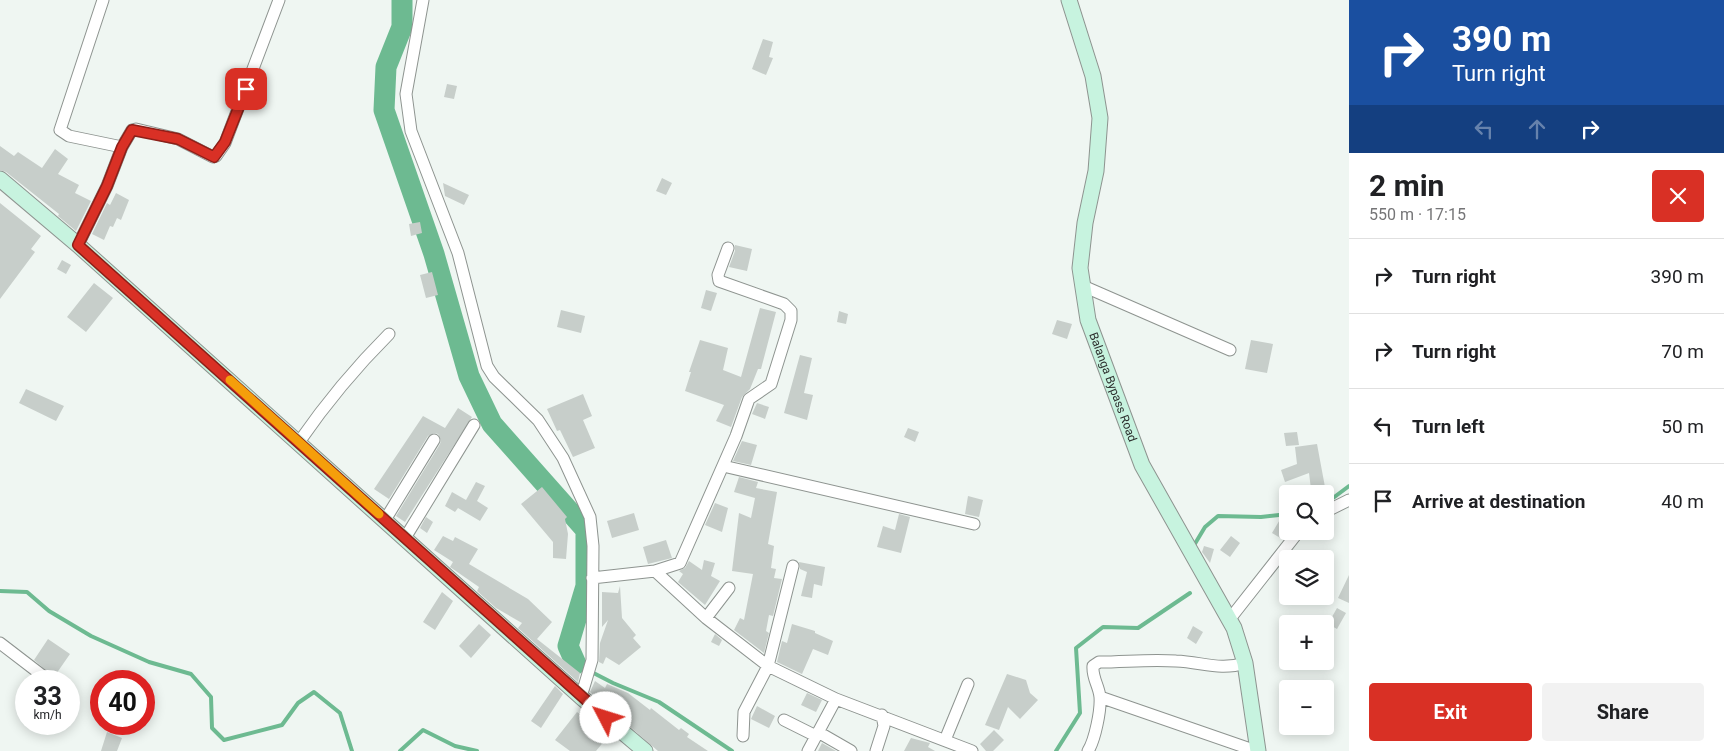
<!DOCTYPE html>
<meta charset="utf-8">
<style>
:root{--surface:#fff;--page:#f2f2f2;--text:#202124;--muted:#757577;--line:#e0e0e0;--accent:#d93025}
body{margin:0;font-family:Roboto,sans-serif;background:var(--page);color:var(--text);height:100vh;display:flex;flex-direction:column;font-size:19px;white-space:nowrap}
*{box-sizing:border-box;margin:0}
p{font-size:16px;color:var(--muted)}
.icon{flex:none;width:28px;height:28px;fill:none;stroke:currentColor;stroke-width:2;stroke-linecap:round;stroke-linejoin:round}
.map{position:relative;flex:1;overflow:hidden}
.details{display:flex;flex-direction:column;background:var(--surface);width:375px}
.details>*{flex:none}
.top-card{background:#1a4fa0;color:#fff;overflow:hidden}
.fabs{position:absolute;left:1279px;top:485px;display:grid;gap:10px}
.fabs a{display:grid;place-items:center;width:55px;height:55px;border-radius:5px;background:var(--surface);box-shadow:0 2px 12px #0003;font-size:25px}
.speed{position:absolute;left:15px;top:670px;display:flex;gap:10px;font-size:25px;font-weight:700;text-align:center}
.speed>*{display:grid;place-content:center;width:65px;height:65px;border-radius:50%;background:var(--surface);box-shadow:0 2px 12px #0003;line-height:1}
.speed small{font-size:12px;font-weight:400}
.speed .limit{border:8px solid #d22;background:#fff;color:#111}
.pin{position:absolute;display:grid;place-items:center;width:42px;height:42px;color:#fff;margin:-21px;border-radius:10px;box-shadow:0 2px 8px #0006}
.me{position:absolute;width:55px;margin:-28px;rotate:310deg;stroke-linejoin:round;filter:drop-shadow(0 0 4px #0008)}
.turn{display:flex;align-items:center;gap:18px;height:105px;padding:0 20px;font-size:22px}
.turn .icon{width:65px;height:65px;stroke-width:2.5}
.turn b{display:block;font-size:35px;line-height:42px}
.lanes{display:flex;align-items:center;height:48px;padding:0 20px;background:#0003;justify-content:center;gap:25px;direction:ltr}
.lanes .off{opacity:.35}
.round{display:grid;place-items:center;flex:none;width:52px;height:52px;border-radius:5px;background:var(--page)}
.summary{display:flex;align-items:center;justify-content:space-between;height:85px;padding:0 20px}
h1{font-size:30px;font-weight:700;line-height:38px}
.button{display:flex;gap:10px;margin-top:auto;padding:10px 20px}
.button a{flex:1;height:58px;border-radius:5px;background:var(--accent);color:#fff;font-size:20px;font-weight:700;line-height:58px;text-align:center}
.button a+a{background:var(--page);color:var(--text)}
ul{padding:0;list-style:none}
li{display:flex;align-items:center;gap:15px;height:75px;padding:0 20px;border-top:1px solid var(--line)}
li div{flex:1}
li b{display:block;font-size:19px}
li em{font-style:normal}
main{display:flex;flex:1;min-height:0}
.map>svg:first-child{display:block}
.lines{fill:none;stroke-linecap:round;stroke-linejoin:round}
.stream{stroke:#6dba91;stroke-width:4}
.river{stroke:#6dba91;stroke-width:21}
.building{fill:#c7ceca}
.street-casing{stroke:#8e9490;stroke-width:13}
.secondary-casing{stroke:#8e9490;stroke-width:17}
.street{stroke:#fff;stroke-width:11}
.secondary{stroke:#c7f3df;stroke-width:15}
.route-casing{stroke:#8d1f18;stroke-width:12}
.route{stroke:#d93025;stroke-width:9}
.slow{stroke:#f59e0b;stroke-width:9}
.labels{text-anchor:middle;stroke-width:4;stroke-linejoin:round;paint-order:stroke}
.street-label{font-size:12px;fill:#2c2e2d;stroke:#fff}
</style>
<main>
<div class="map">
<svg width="1349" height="751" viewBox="0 0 1349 751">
<rect width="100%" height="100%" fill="#eff6f2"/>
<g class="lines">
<!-- stream -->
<path class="stream" d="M1325 504 1349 486
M1193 547 1205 527 1218 516 1261 517 1288 514
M0 591 27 592 49 611 91 636 149 662 191 674 211 697 212 728 224 740 282 725 298 703 314 692 340 713 352 751
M576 664 613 683 659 702 732 751
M400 751 423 730 455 746 477 751
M1056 751 1080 713 1076 648 1103 627 1138 628 1190 593"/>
<!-- river -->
<path class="river" d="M402 0V27L386 67 384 110 434 254 469 376 492 424 586 530V586L568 646 576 664"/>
</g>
<!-- building -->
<path class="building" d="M763 39 773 42 769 57 773 58 766 75 752 69Z
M447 84 457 86 454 99 444 97Z
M0 146 14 156 18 152 42 168 55 149 68 159 58 174 79 185 75 193 91 201 76 231 58 216 59 214 6 172 0 170Z
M662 178 672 183 666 195 656 191Z
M443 183 469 195 464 205 445 196Z
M116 193 129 200 121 220 117 218 113 227 110 226 104 240 92 234 107 203 110 205Z
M0 203 41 236 31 249 35 252 0 299Z
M420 222 422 233 411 236 409 224Z
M735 245 752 249 747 271 729 267 735 251Z
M62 260 71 265 66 274 57 269Z
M432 272 438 295 426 298 420 275Z
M94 283 113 298 86 332 67 317Z
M706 290 717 293 711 311 701 308Z
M760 308 776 312 761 369H758L750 389 742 397 731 427 716 421 724 405 685 391 691 372H689L700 340 728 348 723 370 741 377Z
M561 310 585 316 581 333 557 327Z
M839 311 848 314 846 324 837 322Z
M1057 320 1072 324 1067 339 1052 334Z
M1251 340 1273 344 1267 373 1245 369Z
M800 355 812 358 804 393 813 395 807 420 784 413Z
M26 389 64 406 56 421 19 403Z
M583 394 592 416 583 420 595 448 573 457 560 430 557 431 547 409Z
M757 403 769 407 765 419 752 414Z
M458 408 472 417 405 522 396 516 440 444 441 440 438 434 434 433 428 436 389 499 374 489 423 416 445 428Z
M908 428 919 432 915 442 904 437Z
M1297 432 1299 445 1286 446 1284 433Z
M742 441 757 445 751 465 733 461Z
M1317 444 1325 487 1311 489 1309 473 1285 482 1281 470 1297 464 1295 447Z
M739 477 758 482 756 488 777 492 768 544 774 546 771 568 776 569 774 578 782 579 773 616 769 615 766 631 769 633 764 653 734 630 740 618 744 620 753 574 732 571 739 513 751 518 755 498 734 492Z
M476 482 485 486 477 501 488 508 480 521 458 508 455 512 445 506 452 492 466 500Z
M542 487 567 517 565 519 568 534 566 559 553 558V542L521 504Z
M968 496 983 500 979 517 965 514Z
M715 503 728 508 722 532 705 525Z
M1288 506V528L1282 539 1272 533Z
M634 513 639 530 612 538 607 521Z
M899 514 910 517 901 553 877 547 883 526 895 530Z
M426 517 433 522 427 533 420 528Z
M443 536 453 541 455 537 478 549 469 564 528 599 552 622 537 639 580 673 578 682 518 628 522 623 496 608 477 591 479 587 450 567 453 562 434 550Z
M1231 536 1240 543 1230 557 1220 550Z
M666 540 672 558 648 564 643 547Z
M1204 546 1214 549 1210 563 1202 552Z
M704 560 715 563 711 576 720 581 705 605 678 582 683 574 679 571 685 568 689 561 702 570Z
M799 562 825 567 822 586 814 584 812 598 801 596 807 572 800 569Z
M1349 575V603L1338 598Z
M620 586 622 618 636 635 633 638 641 647 619 665 606 657 603 664 599 662 600 643 608 620 602 627V592L618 593Z
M442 592 453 601 435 630 423 622Z
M1337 608 1346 613 1337 629 1328 624Z
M479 624 491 635 471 658 459 646Z
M792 624 815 631V633L833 641 828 655 813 649 802 674 777 662 782 641 787 643Z
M1193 626 1203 632 1196 644 1187 638Z
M715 634 722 640 719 646 711 642Z
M48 639 70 654 54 677 34 660Z
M1007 674 1026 680 1030 693 1038 700 1020 719 1008 707 999 730 985 725Z
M595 681 605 688 607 684 628 693 650 710 651 708 679 730 681 728 689 734 687 737 708 751H658L590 692Z
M555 686 563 694 541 728 531 721Z
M807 693 822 700 816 712 801 705Z
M757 706 775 716 769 728 751 719Z
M577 712 595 726 598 724 610 734 596 751H570L555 740Z
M994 730 1004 740 993 751H986L980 744Z
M107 732 122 738 117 751H101Z
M911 738 930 743 928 747 935 751H904Z
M822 743 836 751H818Z"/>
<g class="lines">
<!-- street casing -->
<g class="street-casing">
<path id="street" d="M423 0 406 94 411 131 458 253 487 366 494 377 538 420 563 458 590 517 593 546 592 660 581 697
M122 147 132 130 136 129 178 139 213 157 216 156 225 143 279 0
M78 245 107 186 122 147 69 136 60 130 103 0
M1083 286 1230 350
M299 442C326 403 355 368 389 334
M723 466 974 524
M1325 512 1349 500
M385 520 434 440
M405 538 474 425
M655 571 706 618 768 666 836 699 972 751
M592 578 655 571 680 563 736 436 749 399 771 384 791 320V311L784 304 719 281 718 275 728 248
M706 618 729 588
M1229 620 1299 531
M0 643 43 676
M1100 697 1256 751
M784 720 816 736
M818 732 851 751
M743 736 744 712 768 666 793 566
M945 740 968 684
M808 751 836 699
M876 751 884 726 882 715
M1088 751C1095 740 1101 710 1100 697 1099 686 1092 678 1093 666L1099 662C1125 662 1150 659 1176 661 1202 662 1220 671 1245 663"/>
</g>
<!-- secondary casing -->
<g class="secondary-casing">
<g id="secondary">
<path id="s1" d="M1069 0 1093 76 1100 118 1096 171 1085 223 1080 268 1088 320 1142 465 1234 628 1245 663 1258 751"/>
<path d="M0 179 78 245 581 697 645 751"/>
</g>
</g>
<!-- street -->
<use href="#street" class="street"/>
<!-- secondary -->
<use href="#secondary" class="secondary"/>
</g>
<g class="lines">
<!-- route casing -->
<g class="route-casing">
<path id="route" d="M246 89 225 142 214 157 178 139 132 130 122 147 107 186 78 245 606 718"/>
</g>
<!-- route -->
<use href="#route" class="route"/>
<!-- slow -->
<path class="slow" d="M230 380 379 514"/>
</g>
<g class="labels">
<!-- street labels -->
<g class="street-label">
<text dy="4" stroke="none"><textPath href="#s1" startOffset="398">Balanga Bypass Road</textPath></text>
</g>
</g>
</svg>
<div class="fabs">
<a><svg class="icon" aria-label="search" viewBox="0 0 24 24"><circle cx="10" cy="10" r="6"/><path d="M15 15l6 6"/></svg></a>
<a><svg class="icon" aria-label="layers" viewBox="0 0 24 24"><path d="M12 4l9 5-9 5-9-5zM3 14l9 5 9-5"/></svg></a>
<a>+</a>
<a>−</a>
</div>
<div class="speed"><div>33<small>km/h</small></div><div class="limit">40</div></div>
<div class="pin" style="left:246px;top:89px;background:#d93025"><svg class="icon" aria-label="arrive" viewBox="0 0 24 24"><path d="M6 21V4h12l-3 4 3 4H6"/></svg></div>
<svg class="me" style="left:606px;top:718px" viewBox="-20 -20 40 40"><circle r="19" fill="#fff"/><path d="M0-13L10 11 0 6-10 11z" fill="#d93025"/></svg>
</div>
<section class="details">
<div class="top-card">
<div class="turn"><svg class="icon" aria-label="right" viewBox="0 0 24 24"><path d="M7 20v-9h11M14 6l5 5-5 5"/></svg><div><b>390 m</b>Turn right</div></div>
<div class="lanes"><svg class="icon off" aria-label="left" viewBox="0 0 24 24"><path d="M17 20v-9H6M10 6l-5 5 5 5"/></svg><svg class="icon off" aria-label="ahead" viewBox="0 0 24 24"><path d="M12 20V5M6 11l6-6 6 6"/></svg><svg class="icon" aria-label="right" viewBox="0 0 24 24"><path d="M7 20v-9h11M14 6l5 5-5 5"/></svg></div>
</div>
<div class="summary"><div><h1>2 min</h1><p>550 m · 17:15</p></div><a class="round" style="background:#d93025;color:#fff"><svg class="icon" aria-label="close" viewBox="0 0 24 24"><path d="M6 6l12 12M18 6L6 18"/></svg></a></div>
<ul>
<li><svg class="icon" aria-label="right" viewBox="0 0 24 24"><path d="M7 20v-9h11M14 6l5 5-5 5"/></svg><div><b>Turn right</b></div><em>390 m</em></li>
<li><svg class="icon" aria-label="right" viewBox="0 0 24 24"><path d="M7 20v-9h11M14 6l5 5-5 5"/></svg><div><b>Turn right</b></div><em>70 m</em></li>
<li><svg class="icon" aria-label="left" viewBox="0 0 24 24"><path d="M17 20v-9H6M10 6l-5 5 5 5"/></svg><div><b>Turn left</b></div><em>50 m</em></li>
<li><svg class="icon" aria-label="arrive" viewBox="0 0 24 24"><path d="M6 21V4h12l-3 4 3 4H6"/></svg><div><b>Arrive at destination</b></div><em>40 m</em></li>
</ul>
<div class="button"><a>Exit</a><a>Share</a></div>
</section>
</main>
